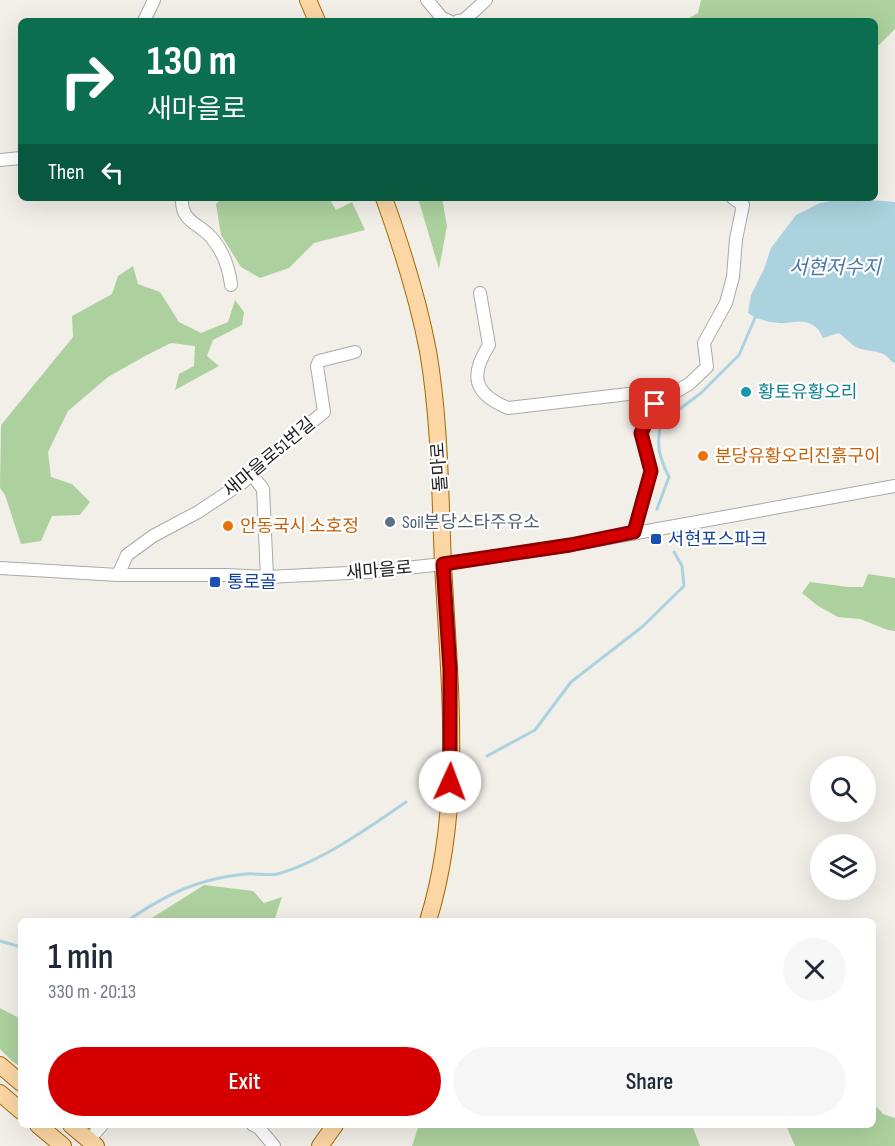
<!DOCTYPE html>
<meta charset="utf-8">
<style>
:root{--surface:#fff;--page:#f6f6f7;--text:#1f2937;--muted:#747a83;--accent:#d40000}
body{margin:0;font-family:"Sofia Sans Condensed","Noto Sans KR",sans-serif;background:var(--page);color:var(--text);height:100vh;display:flex;flex-direction:column;font-size:22px;white-space:nowrap}
*{box-sizing:border-box;margin:0}
p{font-size:20px;color:var(--muted)}
.icon{flex:none;width:33px;height:33px;fill:none;stroke:currentColor;stroke-width:2;stroke-linecap:round;stroke-linejoin:round}
.map{position:relative;flex:1;overflow:hidden}
.panel{position:absolute;left:18px;top:918px;width:858px;height:210px;display:flex;flex-direction:column;background:var(--surface);border-radius:9px;box-shadow:0 6px 24px #0002}
.panel>*{flex:none}
.guide{position:absolute;left:18px;top:18px;width:860px;height:183px;border-radius:9px;box-shadow:0 6px 24px #0002;background:#0b6e4f;color:#fff;overflow:hidden}
.tools{position:absolute;left:810px;top:756px;display:grid;gap:12px}
.tools a{display:grid;place-items:center;width:66px;height:66px;border-radius:50%;background:var(--surface);box-shadow:0 6px 24px #0002;font-size:30px}
.pin{position:absolute;display:grid;place-items:center;width:51px;height:51px;color:#fff;margin:-26px;border-radius:12px;box-shadow:0 3px 9px #0006}
.me{position:absolute;width:66px;margin:-33px;rotate:2deg;stroke-linejoin:round;filter:drop-shadow(0 0 4px #0008)}
.turn{display:flex;align-items:center;gap:21px;height:126px;padding:0 30px;font-size:27px}
.turn .icon{width:78px;height:78px;stroke-width:2.5}
.turn b{display:block;font-size:42px;line-height:51px}
.then{display:flex;align-items:center;height:57px;padding:0 30px;background:#0003;gap:12px;font-size:22px}
.round{display:grid;place-items:center;flex:none;width:63px;height:63px;border-radius:32px;background:var(--page)}
.overview{display:flex;align-items:center;justify-content:space-between;height:102px;padding:0 30px}
h1{font-size:36px;font-weight:600;line-height:45px}
.primary-button{display:flex;gap:12px;margin-top:auto;padding:12px 30px}
.primary-button a{flex:1;height:69px;border-radius:36px;background:var(--accent);color:#fff;font-size:24px;font-weight:600;line-height:69px;text-align:center}
.primary-button a+a{background:var(--page);color:var(--text)}
.map>svg:first-child{display:block}
.forest{fill:#add19e}
.water{fill:#aad3df}
.lines{fill:none;stroke-linecap:round;stroke-linejoin:round}
.stream{stroke:#aad3df;stroke-width:3}
.minor-casing{stroke:#a9a9a9;stroke-width:14}
.major-casing{stroke:#a06b00;stroke-width:18}
.minor{stroke:#fff;stroke-width:12}
.major{stroke:#fcd6a4;stroke-width:16}
.route-casing{stroke:#8a0000;stroke-width:15}
.route{stroke:#d40000;stroke-width:10}
.culture-dot{fill:#0f9aa8;stroke:#fff;stroke-width:2}
.food-dot{fill:#e8710a;stroke:#fff;stroke-width:2}
.service-dot{fill:#5c6f8a;stroke:#fff;stroke-width:2}
.transit-dot{fill:#1a4fb4;stroke:#fff;stroke-width:2}
.labels{text-anchor:middle;stroke-width:4.5;stroke-linejoin:round;paint-order:stroke}
.culture-label{font-size:18px;fill:#0d838f;stroke:#fff;text-anchor:start}
.food-label{font-size:18px;fill:#c56008;stroke:#fff;text-anchor:start}
.street-label{font-size:18px;fill:#222;stroke:#fff}
.service-label{font-size:18px;fill:#4e5e75;stroke:#fff;text-anchor:start}
.transit-label{font-size:18px;fill:#164399;stroke:#fff;text-anchor:start}
.water-label{font-size:20px;font-style:italic;fill:#4a7aab;stroke:#fff}
</style>
<div class="map">
<svg width="895" height="1146" viewBox="0 0 895 1146">
<rect width="100%" height="100%" fill="#f2efe9"/>
<!-- forest -->
<path class="forest" d="M701 0H895V29L875 49 874 21H722L719 19 684 21 698 13Z
M222 198H329L336 210 352 202 365 230 314 243 289 268 260 278 241 267 221 235 216 204Z
M418 198H442L447 226 439 269Z
M133 266 138 284 160 292 179 322 201 333 228 322 235 300 244 312 242 325 213 340 207 356 219 366 175 390 179 374 194 366 195 346 171 343 147 355 108 377 68 411 48 452 51 477 72 484 90 502 80 515 52 516 41 541 21 544 5 495 0 488 1 425 73 337 72 316 112 294 118 276Z
M868 574 895 578V631L888 630 860 619 838 617 818 606 802 593 810 582 848 587H863Z
M204 885 253 891 264 903 282 897 274 921H147Z
M0 1008 21 1019V1067L12 1061 0 1049Z
M873 1103 883 1114 895 1118V1146H795L786 1125H873Z
M419 1125H692L700 1146H412Z"/>
<!-- water -->
<path class="water" d="M848 198 895 202V363L892 362C882 347 867 354 854 346 849 342 844 337 839 333L823 338C821 334 818 328 814 326 805 319 796 322 786 323 773 324 758 320 748 313L751 295 764 269 771 248 796 215 820 203Z"/>
<g class="lines">
<!-- stream -->
<path class="stream" d="M657 509 669 477C659 457 656 445 661 423L701 393 739 355 755 318
M487 756 535 730 571 682 642 627 684 586 682 566 674 552
M127 921C167 894 197 879 245 874 256 873 267 876 277 874 319 863 370 827 406 802
M0 941 21 947"/>
<!-- minor casing -->
<g class="minor-casing">
<path id="minor" d="M427 0 442 18 449 21
M144 21 154 0
M458 21 464 20 486 0
M0 160 21 158
M182 198C181 222 197 222 211 237 223 251 229 267 231 285
M480 293 489 345C469 376 474 394 508 408L637 393 655 404
M252 475 263 489 267 577
M634 532 651 471 641 433 655 404 689 384 707 367 704 343 726 303 733 277 736 239 743 205 733 198
M0 568 118 575H227L267 577 369 572 443 564 570 545 895 486
M118 575 127 555 153 536 198 512 242 483 272 454 324 412 317 366 319 361 355 352
M253 1125 259 1128 274 1146
M89 1140 102 1125"/>
</g>
<!-- major casing -->
<g class="major-casing">
<path id="major" d="M308 0 317 21
M384 198C402 248 418 299 428 351 440 421 440 493 443 564 449 682 464 805 428 921
M0 1065 21 1083
M0 1093 21 1111
M38 1125 63 1146
M71 1125 96 1146
M320 1146 335 1125"/>
</g>
<!-- minor -->
<use href="#minor" class="minor"/>
<!-- major -->
<use href="#major" class="major"/>
</g>
<g class="lines">
<!-- route casing -->
<g class="route-casing">
<path id="route" d="M450 782V669L443 564 570 545 634 532 651 471 641 433 655 404"/>
</g>
<!-- route -->
<use href="#route" class="route"/>
</g>
<!-- markers -->
<circle class="culture-dot" cx="746" cy="392" r="6"/>
<g class="food-dot">
<circle cx="703" cy="456" r="6"/>
<circle cx="228" cy="526" r="6"/>
</g>
<circle class="service-dot" cx="390" cy="522" r="6"/>
<g class="transit-dot">
<rect x="650" y="533" width="12" height="12" rx="3"/>
<rect x="209" y="576" width="12" height="12" rx="3"/>
</g>
<g class="labels">
<!-- culture labels -->
<g class="culture-label">
<text x="758" y="398">황토유황오리</text>
</g>
<!-- food labels -->
<g class="food-label">
<text x="715" y="462">분당유황오리진흙구이</text>
<text x="240" y="532">안동국시 소호정</text>
</g>
<!-- street labels -->
<g class="street-label">
<text transform="translate(269 457) rotate(-40)" y="6">새마을로51번길</text>
<text transform="translate(439 467) rotate(-94)" y="6">돌마로</text>
<text transform="translate(379 570) rotate(-5)" y="6">새마을로</text>
</g>
<!-- service labels -->
<g class="service-label">
<text x="402" y="528">Soil분당스타주유소</text>
</g>
<!-- transit labels -->
<g class="transit-label">
<text x="668" y="545">서현포스파크</text>
<text x="227" y="588">통로골</text>
</g>
<!-- water labels -->
<g class="water-label">
<text x="835" y="274">서현저수지</text>
</g>
</g>
</svg>
<div class="tools">
<a><svg class="icon" aria-label="search" viewBox="0 0 24 24"><circle cx="10" cy="10" r="6"/><path d="M15 15l6 6"/></svg></a>
<a><svg class="icon" aria-label="layers" viewBox="0 0 24 24"><path d="M12 4l9 5-9 5-9-5zM3 14l9 5 9-5"/></svg></a>
</div>
<div class="pin" style="left:655px;top:404px;background:#d93025"><svg class="icon" aria-label="arrive" viewBox="0 0 24 24"><path d="M6 21V4h12l-3 4 3 4H6"/></svg></div>
<svg class="me" style="left:450px;top:782px" viewBox="-20 -20 40 40"><circle r="19" fill="#fff"/><path d="M0-13L10 11 0 6-10 11z" fill="#d40000"/></svg>
<div class="guide">
<div class="turn"><svg class="icon" aria-label="right" viewBox="0 0 24 24"><path d="M7 20v-9h11M14 6l5 5-5 5"/></svg><div><b>130 m</b>새마을로</div></div>
<div class="then">Then<svg class="icon" aria-label="left" viewBox="0 0 24 24"><path d="M17 20v-9H6M10 6l-5 5 5 5"/></svg></div>
</div>
<section class="panel">
<div class="overview"><div><h1>1 min</h1><p>330 m · 20:13</p></div><a class="round"><svg class="icon" aria-label="close" viewBox="0 0 24 24"><path d="M6 6l12 12M18 6L6 18"/></svg></a></div>
<div class="primary-button"><a>Exit</a><a>Share</a></div>
</section>
</div>
